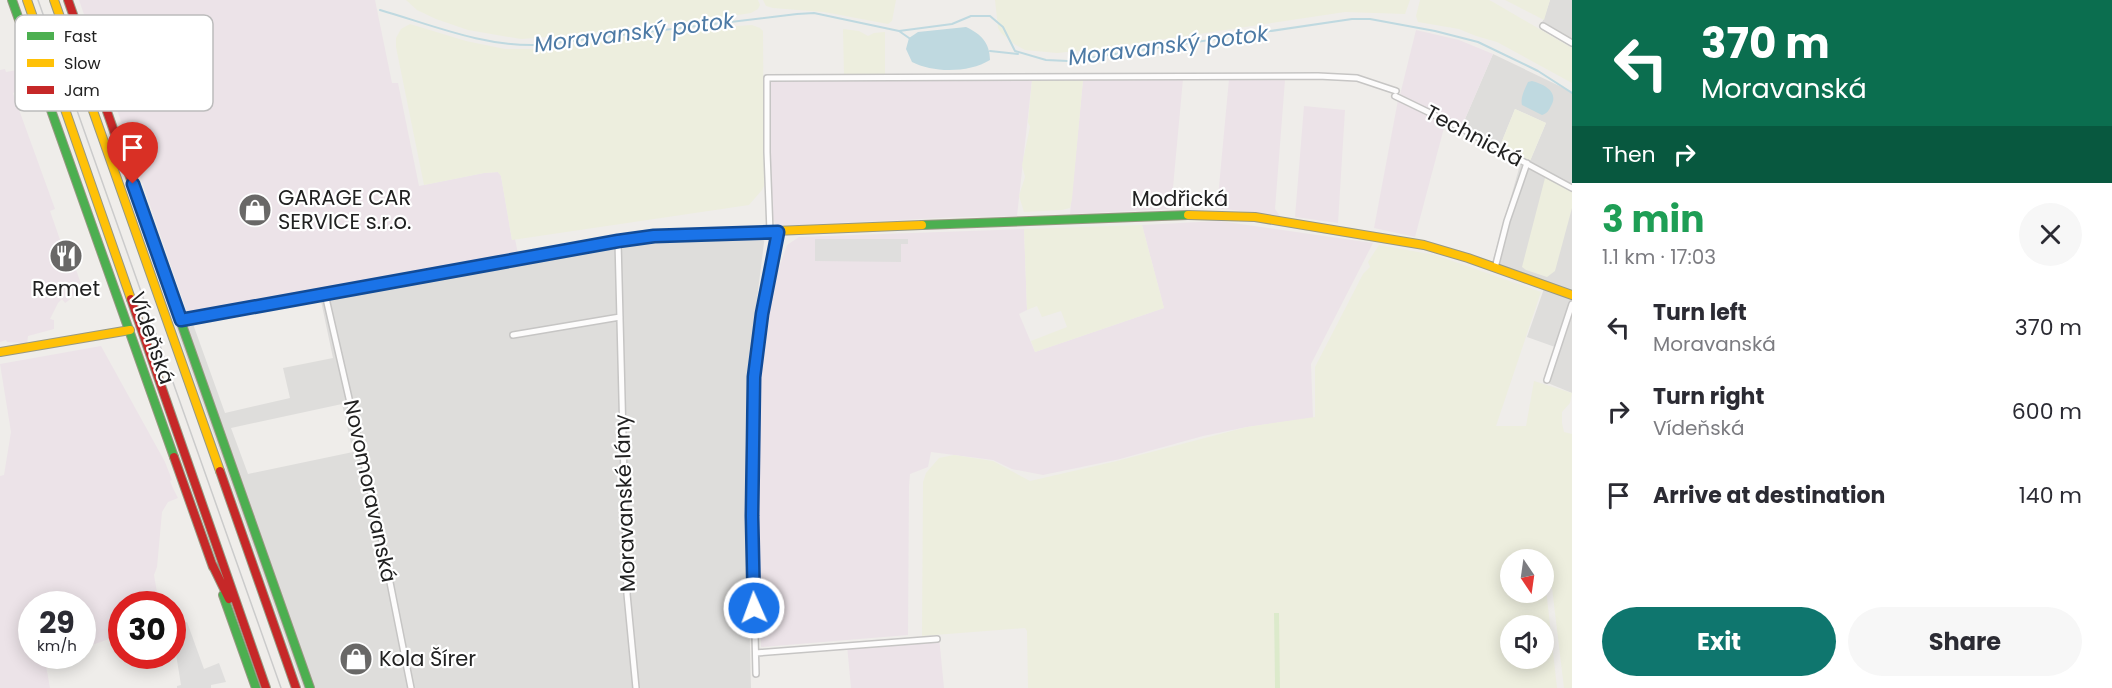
<!DOCTYPE html>
<meta charset="utf-8">
<style>
:root{--surface:#fff;--page:#f7f7f7;--text:#2b2b33;--muted:#7c7c81;--accent:#0f766e}
body{margin:0;font-family:Poppins,sans-serif;background:var(--page);color:var(--text);height:100vh;display:flex;flex-direction:column;font-size:22px;white-space:nowrap}
*{box-sizing:border-box;margin:0}
p{font-size:20px;color:var(--muted)}
.icon{flex:none;width:33px;height:33px;fill:none;stroke:currentColor;stroke-width:2;stroke-linecap:round;stroke-linejoin:round}
.map{position:relative;flex:1;overflow:hidden}
.sheet{display:flex;flex-direction:column;background:var(--surface);width:540px}
.sheet>*{flex:none}
.hud{background:#0b6e4f;color:#fff;overflow:hidden}
.needle{width:39px;rotate:167deg}
.buttons{position:absolute;left:1500px;top:549px;display:grid;gap:12px}
.buttons a{display:grid;place-items:center;width:54px;height:54px;border-radius:50%;background:var(--surface);box-shadow:0 3px 15px #0003;font-size:30px}
.speed{position:absolute;left:18px;top:591px;display:flex;gap:12px;font-size:30px;font-weight:700;text-align:center}
.speed>*{display:grid;place-content:center;width:78px;height:78px;border-radius:50%;background:var(--surface);box-shadow:0 3px 15px #0003;line-height:1}
.speed small{font-size:15px;font-weight:400}
.speed .limit{border:9px solid #d22;background:#fff;color:#111}
.pin{position:absolute;display:grid;place-items:center;width:51px;height:51px;color:#fff;margin:-62px -26px;border-radius:50% 50% 50% 0;rotate:-45deg;box-shadow:0 0 6px #0007}
.pin .icon{rotate:45deg}
.me{position:absolute;width:66px;margin:-33px;rotate:358deg;stroke-linejoin:round;filter:drop-shadow(0 0 4px #0008)}
.turn{display:flex;align-items:center;gap:21px;height:126px;padding:0 30px;font-size:27px}
.turn .icon{width:78px;height:78px;stroke-width:2.5}
.turn b{display:block;font-size:42px;line-height:51px}
.then{display:flex;align-items:center;height:57px;padding:0 30px;background:#0003;gap:12px;font-size:22px}
.round{display:grid;place-items:center;flex:none;width:63px;height:63px;border-radius:32px;background:var(--page)}
.head{display:flex;align-items:center;justify-content:space-between;height:102px;padding:0 30px}
h1{font-size:36px;font-weight:700;line-height:45px;color:#1e9e55}
.button{display:flex;gap:12px;margin-top:auto;padding:12px 30px}
.button a{flex:1;height:69px;border-radius:36px;background:var(--accent);color:#fff;font-size:24px;font-weight:700;line-height:69px;text-align:center}
.button a+a{background:var(--page);color:var(--text)}
ul{padding:0;list-style:none}
li{display:flex;align-items:center;gap:18px;height:84px;padding:0 30px}
li div{flex:1}
li b{display:block;font-size:22px}
li em{font-style:normal}
main{display:flex;flex:1;min-height:0}
.map>svg:first-child{display:block}
.residential{fill:#dedddb;fill-rule:evenodd}
.industrial{fill:#ece3e8}
.farmland{fill:#edeede;fill-rule:evenodd}
.grass{fill:#dceacb}
.parking{fill:#dfdedd}
.water{fill:#bfd9e0}
.lines{fill:none;stroke-linecap:round;stroke-linejoin:round}
.stream{stroke:#bfd9e0;stroke-width:2}
.street-casing{stroke:#c6c5c4;stroke-width:8}
.fast-casing{stroke:#979882;stroke-width:10}
.slow-casing{stroke:#979882;stroke-width:10}
.jam-casing{stroke:#979882;stroke-width:10}
.street{stroke:#fdfcfc;stroke-width:5}
.fast{stroke:#4caf50;stroke-width:8}
.slow{stroke:#ffc107;stroke-width:8}
.jam{stroke:#c62828;stroke-width:8}
.tram{stroke:#cbcbcb;stroke-width:1.5}
.route-casing{stroke:#114b97;stroke-width:15}
.route{stroke:#1a73e8;stroke-width:10}
.labels{text-anchor:middle;stroke-width:4.5;stroke-linejoin:round;paint-order:stroke}
.street-label{font-size:21px;fill:#212121;stroke:#fff}
.poi-label{font-size:21px;fill:#212121;stroke:#fff;text-anchor:start}
.water-label{font-size:22px;font-style:italic;fill:#4d7aa5;stroke:#fff}
.key{fill:#fff;stroke:#bcbcbc;stroke-width:1.5}
.key-label{font-size:16px;fill:#212121}
</style>
<main>
<div class="map">
<svg width="1572" height="688" viewBox="0 0 1572 688">
<rect width="100%" height="100%" fill="#efedea"/>
<!-- residential -->
<path class="residential" d="M1550 0H1572V47L1540 29Z
M1493 54 1572 92V393L1543 381 1555 347 1527 337 1546 283 1492 263 1520 165 1530 161 1546 123 1515 109 1500 146 1462 126Z
M766 227 747 378 745 445 751 688H303L172 316 651 232ZM321 301 333 358 283 368 290 398 225 413 193 324ZM342 404 353 452 248 474 231 428Z"/>
<!-- industrial -->
<path class="industrial" d="M79 0H375L392 83H398L419 186 484 173 498 172 501 176 512 240 515 239 518 254 187 312Z
M1416 30 1459 40 1493 54 1462 126 1400 95Z
M28 68 32 86 13 93 55 209 50 211 65 254 70 253 84 292 72 296V298L65 303 62 299 58 303 50 319 54 320V329L28 336 27 344 21 345V343L7 342 6 340 0 342V70L5 69 6 72Z
M1183 79 1171 209 1070 214 1083 80Z
M1229 79 1285 80 1275 209 1280 216 1217 208Z
M1032 80 1017 216 960 217 779 226 775 224 773 218 771 171 770 83 773 81Z
M1398 100 1445 124 1415 237 1374 228Z
M1304 106 1345 110 1338 223 1295 217Z
M1219 221 1373 243 1311 364 1313 418 1247 427 1203 436 1120 459 1043 475 1012 469 993 460 931 452 928 467 910 474 909 486 908 635 761 647 757 431 767 302 787 245 799 237 1024 229 1027 310 1019 314 1035 352 1164 308 1142 225Z
M101 346 165 462 172 480 170 481 172 486 178 498 168 502 162 512 157 567 154 575 159 604H122L121 635 83 648 82 604H32V656H60L45 660 50 688H0V476L4 475 11 432 0 364Z
M939 637 944 688H851L847 645Z"/>
<!-- farmland -->
<path class="farmland" d="M406 0H758L760 5 758 9 751 13 712 19 575 35 521 39 468 30 436 19 417 10Z
M763 0H896L892 21 888 24 824 12 773 8 766 6Z
M995 0H1410L1405 14 1345 12 1099 49 1057 53 1025 50 1014 44 1001 33 998 28Z
M1420 0H1489L1493 2 1572 48V83L1497 42 1476 36 1459 29 1418 22 1416 16Z
M1505 0H1550L1544 20Z
M410 24 466 41 505 49H537L676 30 752 25 760 28 763 31 764 186 762 190 749 205 512 240 501 176 498 172 484 173 424 185 396 47V38L401 29Z
M843 29 859 31 868 36 874 33 885 32V75L844 76Z
M1032 80H1083L1072 199 1070 208 1062 210 1024 212 1019 196 1025 177 1022 165 1030 127 1028 122Z
M1515 109 1546 123 1530 161 1500 146Z
M1545 178 1572 191V208L1555 271 1547 277 1526 270 1522 267Z
M1142 225 1164 308 1035 352 1031 341 1067 327 1061 311 1042 317 1037 306 1027 310 1024 229Z
M1379 245 1435 255 1541 292 1496 426H1526L1534 381 1572 393 1570 403 1562 412V423L1564 432 1572 434V688H1564L1552 588 1546 589 1557 688H1280L1278 613 1274 614 1275 688H1028L1027 631 1025 628 922 636 923 482 926 473 939 458 954 455 993 461 1030 481 1117 461 1247 427 1315 417V367L1363 274 1370 267 1368 262ZM1510 560H1544V592H1510ZM1510 626H1544V658H1510Z"/>
<!-- grass -->
<path class="grass" d="M1274 613H1279L1280 688H1275Z"/>
<!-- parking -->
<path class="parking" d="M815 239H908V244H901V262L815 261Z
M187 622 204 669 219 663 226 682 211 685V688H177V686L181 685 175 648H173V628Z"/>
<!-- water -->
<path class="water" d="M966 27C981 34 990 43 990 60 969 73 933 73 912 62L906 49 909 38 918 32Z
M1532 81C1543 84 1558 91 1552 104 1549 110 1548 113 1542 115L1522 105C1520 97 1525 89 1528 82Z"/>
<g class="lines">
<!-- stream -->
<path class="stream" d="M380 10C432 25 484 47 538 45L797 14 814 13 899 31 952 24 971 16H990L1003 27 1015 51 1046 60 1068 61 1352 19H1370L1435 31 1478 42 1538 71 1572 93
M899 31 909 38
M990 51 1018 54"/>
<!-- street casing -->
<g class="street-casing">
<path id="street" d="M1543 26 1572 43
M1395 96 1457 126 1572 188
M770 232 767 152V78L1318 76 1357 78 1396 91
M618 241 627 594 636 688
M1495 268 1507 221 1527 163
M325 294 382 542 411 688
M513 335 620 317
M1547 380 1572 304
M756 653 937 639
M756 674 752 516 754 377 762 313 778 232"/>
</g>
<!-- fast casing -->
<g class="fast-casing">
<path id="fast" d="M12 0 174 457
M922 225 1188 215
M158 257 310 688
M181 320 594 247
M223 595 256 688"/>
</g>
<!-- slow casing -->
<g class="slow-casing">
<path id="slow" d="M27 0 131 299
M54 0 220 471
M1188 215 1255 217 1424 245 1468 258 1572 295
M594 247 654 236 922 225
M0 352 130 330"/>
</g>
<!-- jam casing -->
<g class="jam-casing">
<path id="jam" d="M68 0 158 257
M131 299 266 688
M174 457 213 567
M220 471 296 688
M212 564 229 599"/>
</g>
<!-- street -->
<use href="#street" class="street"/>
<!-- fast -->
<use href="#fast" class="fast"/>
<!-- slow -->
<use href="#slow" class="slow"/>
<!-- jam -->
<use href="#jam" class="jam"/>
<!-- tram -->
<path class="tram" d="M38 0 281 688"/>
</g>
<g class="lines">
<!-- route casing -->
<g class="route-casing">
<path id="route" d="M133 184 181 320 618 241 654 236 778 232 762 314 754 377 752 516 754 608"/>
</g>
<!-- route -->
<use href="#route" class="route"/>
</g>
<!-- icons -->
<defs>
<g id="shop-disc" transform="scale(1.725)"><circle r="9.5" fill="#696867" stroke="#fff"/><path d="M-5-2.5h2.3a2.7 3.5 0 0 1 5.4 0H5L5.5 6h-11ZM-1.5-2.5h3a1.5 2.3 0 0 0-3 0Z" fill="#fff"/></g>
<g id="restaurant-disc" transform="scale(1.725)"><circle r="9.5" fill="#696867" stroke="#fff"/><path d="M-5-6h1v4h1v-4h1v4h1v-4h1v5L-1.5 .5V6h-2V.5L-5-1ZM5-6V6H3V1.5H1.5Q1.5-4 5-6Z" fill="#fff"/></g>
</defs>
<g fill-rule="evenodd">
<use href="#shop-disc" x="255" y="210"/>
<use href="#restaurant-disc" x="66" y="256"/>
<use href="#shop-disc" x="356" y="659"/>
</g>
<g class="labels">
<!-- street labels -->
<g class="street-label">
<text transform="translate(1474 136) rotate(28)" y="7">Technická</text>
<text x="1180" y="206">Modřická</text>
<text transform="translate(152 338) rotate(71)" y="7">Vídeňská</text>
<text transform="translate(370 491) rotate(78)" y="7">Novomoravanská</text>
<text transform="translate(625 503) rotate(-92)" y="7">Moravanské lány</text>
</g>
<!-- poi labels -->
<g class="poi-label">
<text x="278" y="205">GARAGE CAR<tspan x="278" dy="24">SERVICE s.r.o.</tspan></text>
<text x="66" y="296" text-anchor="middle">Remet</text>
<text x="379" y="666">Kola Šírer</text>
</g>
<!-- water labels -->
<g class="water-label">
<text transform="translate(634 32) rotate(-7)" y="8">Moravanský potok</text>
<text transform="translate(1168 45) rotate(-7)" y="8">Moravanský potok</text>
</g>
</g>
<!-- legend -->
<rect x="15" y="15" width="198" height="96" rx="9" class="key"/>
<rect x="27" y="32" width="27" height="8" fill="#4caf50"/>
<rect x="27" y="59" width="27" height="8" fill="#ffc107"/>
<rect x="27" y="86" width="27" height="8" fill="#c62828"/>
<g class="key-label">
<text x="64" y="42">Fast</text>
<text x="64" y="69">Slow</text>
<text x="64" y="96">Jam</text>
</g>
</svg>
<div class="buttons">
<a><svg class="needle" viewBox="-14 -14 28 28"><path d="M0-13l5 13h-10z" fill="#e53935"/><path d="M0 13l5-13h-10z" fill="#7c7c81"/></svg></a>
<a><svg class="icon" aria-label="sound" viewBox="0 0 24 24"><path d="M4 9h4l5-4v14l-5-4H4zM17 9q2 3 0 6"/></svg></a>
</div>
<div class="speed"><div>29<small>km/h</small></div><div class="limit">30</div></div>
<div class="pin" style="left:133px;top:184px;background:#d93025"><svg class="icon" aria-label="arrive" viewBox="0 0 24 24"><path d="M6 21V4h12l-3 4 3 4H6"/></svg></div>
<svg class="me" style="left:754px;top:608px" viewBox="-20 -20 40 40"><circle r="17" fill="#1a73e8" stroke="#fff" stroke-width="3"/><path d="M0-11L8 9 0 5-8 9z" fill="#fff"/></svg>
</div>
<section class="sheet">
<div class="hud">
<div class="turn"><svg class="icon" aria-label="left" viewBox="0 0 24 24"><path d="M17 20v-9H6M10 6l-5 5 5 5"/></svg><div><b>370 m</b>Moravanská</div></div>
<div class="then">Then<svg class="icon" aria-label="right" viewBox="0 0 24 24"><path d="M7 20v-9h11M14 6l5 5-5 5"/></svg></div>
</div>
<div class="head"><div><h1>3 min</h1><p>1.1 km · 17:03</p></div><a class="round"><svg class="icon" aria-label="close" viewBox="0 0 24 24"><path d="M6 6l12 12M18 6L6 18"/></svg></a></div>
<ul>
<li><svg class="icon" aria-label="left" viewBox="0 0 24 24"><path d="M17 20v-9H6M10 6l-5 5 5 5"/></svg><div><b>Turn left</b><p>Moravanská</p></div><em>370 m</em></li>
<li><svg class="icon" aria-label="right" viewBox="0 0 24 24"><path d="M7 20v-9h11M14 6l5 5-5 5"/></svg><div><b>Turn right</b><p>Vídeňská</p></div><em>600 m</em></li>
<li><svg class="icon" aria-label="arrive" viewBox="0 0 24 24"><path d="M6 21V4h12l-3 4 3 4H6"/></svg><div><b>Arrive at destination</b></div><em>140 m</em></li>
</ul>
<div class="button"><a>Exit</a><a>Share</a></div>
</section>
</main>
